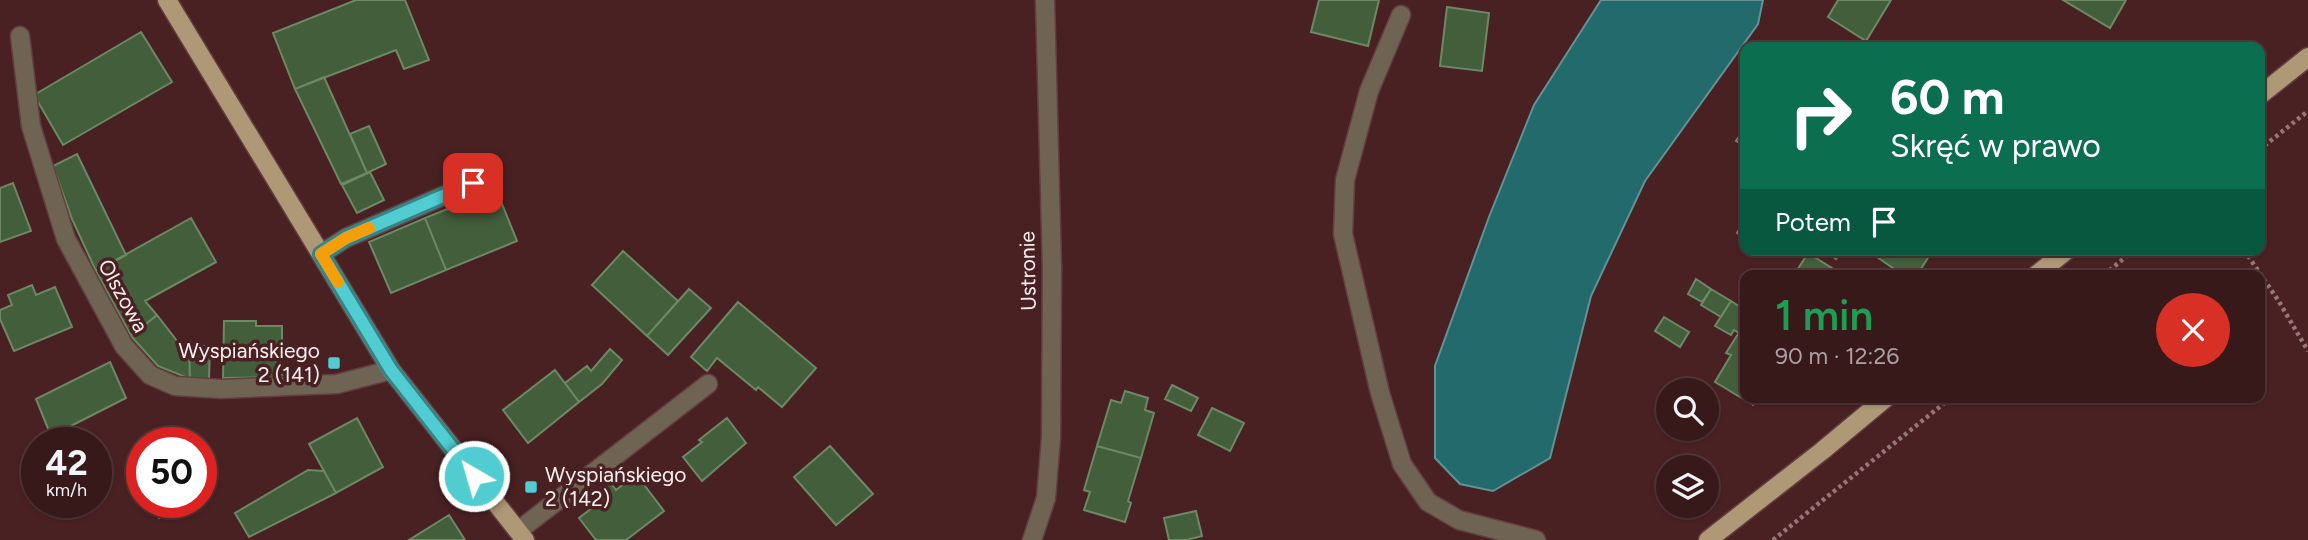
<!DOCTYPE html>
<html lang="pl">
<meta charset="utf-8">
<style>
:root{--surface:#38191a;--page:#3f2223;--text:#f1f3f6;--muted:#aba0a2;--line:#523839}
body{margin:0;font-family:Figtree,sans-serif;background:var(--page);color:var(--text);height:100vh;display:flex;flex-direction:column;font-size:26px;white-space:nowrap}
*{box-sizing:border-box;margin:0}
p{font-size:23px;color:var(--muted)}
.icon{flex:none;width:38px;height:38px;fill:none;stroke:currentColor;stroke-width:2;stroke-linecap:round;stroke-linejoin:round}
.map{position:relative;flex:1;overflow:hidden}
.side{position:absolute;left:1740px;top:270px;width:525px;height:133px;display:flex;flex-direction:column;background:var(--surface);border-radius:14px;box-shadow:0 2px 5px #0004,0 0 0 2px var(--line)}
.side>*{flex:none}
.top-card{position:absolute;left:1740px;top:42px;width:525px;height:214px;border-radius:14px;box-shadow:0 2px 5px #0004,0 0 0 2px var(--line);background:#0b6e4f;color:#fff;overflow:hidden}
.buttons{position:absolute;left:1656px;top:378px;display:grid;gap:14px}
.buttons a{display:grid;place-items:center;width:63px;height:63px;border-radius:50%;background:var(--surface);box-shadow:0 2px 5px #0004,0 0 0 2px var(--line);font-size:35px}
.speed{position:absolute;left:21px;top:427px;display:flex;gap:14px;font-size:35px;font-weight:700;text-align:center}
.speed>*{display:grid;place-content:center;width:91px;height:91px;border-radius:50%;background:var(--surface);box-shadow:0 2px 5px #0004,0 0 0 2px var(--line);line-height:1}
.speed small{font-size:18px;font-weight:400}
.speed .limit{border:10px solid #d22;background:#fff;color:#111}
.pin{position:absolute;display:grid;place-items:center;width:60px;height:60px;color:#fff;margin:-30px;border-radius:14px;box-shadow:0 4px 10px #0006}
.me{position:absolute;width:77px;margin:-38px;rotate:322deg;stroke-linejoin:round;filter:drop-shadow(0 0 5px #0008)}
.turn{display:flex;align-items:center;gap:24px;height:147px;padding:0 35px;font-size:32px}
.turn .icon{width:91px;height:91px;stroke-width:2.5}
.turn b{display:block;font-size:49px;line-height:60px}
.then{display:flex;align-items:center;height:66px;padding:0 35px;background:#0003;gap:14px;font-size:26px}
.round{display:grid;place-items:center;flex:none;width:74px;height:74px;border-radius:37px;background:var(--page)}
.head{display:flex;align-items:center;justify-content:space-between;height:119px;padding:0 35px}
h1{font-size:42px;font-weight:600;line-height:52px;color:#1e9e55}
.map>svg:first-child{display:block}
.water{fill:#226a6c;stroke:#639294;stroke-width:2}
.building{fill:#435e3b;stroke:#6c8864;stroke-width:2}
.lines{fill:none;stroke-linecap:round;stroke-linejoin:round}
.minor-casing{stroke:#633e40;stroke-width:21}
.major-casing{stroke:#633e40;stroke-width:21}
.path{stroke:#947779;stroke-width:4.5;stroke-dasharray:3.5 3.5;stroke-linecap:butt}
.minor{stroke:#6f6454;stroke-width:18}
.major{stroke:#ae9876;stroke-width:18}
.route-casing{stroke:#358588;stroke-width:18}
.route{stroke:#51ccd1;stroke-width:12}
.slow{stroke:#f59e0b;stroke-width:12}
.poi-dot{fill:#51ccd1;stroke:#4a2123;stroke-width:2.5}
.labels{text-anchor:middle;stroke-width:7;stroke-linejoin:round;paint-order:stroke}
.street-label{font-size:21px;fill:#fcf0f0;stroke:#4a2123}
.poi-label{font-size:21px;fill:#fcf0f0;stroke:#4a2123;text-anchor:end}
</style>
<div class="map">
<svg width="2308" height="540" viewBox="0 0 2308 540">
<rect width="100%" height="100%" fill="#4a2123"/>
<!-- water -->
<path class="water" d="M1601 0H1763L1758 24 1645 181 1591 296 1550 458 1493 491 1460 484 1435 458V366L1489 217 1534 105Z"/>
<!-- building -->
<path class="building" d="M356 0H405L429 60 404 69 396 50 295 89 273 33Z
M1319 0H1379L1368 46 1311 32Z
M1838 0H1891L1866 41 1828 17Z
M2063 0H2126L2110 28Z
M1447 7 1489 13 1482 71 1440 66Z
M141 32 172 82 63 145 34 95Z
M324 77 367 173 341 184 295 89Z
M369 126 386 164 367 173 350 134Z
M1745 128V146L1736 141Z
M77 154 126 255 96 271 72 219 53 166Z
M370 172 384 200 357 213 342 185Z
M13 183 31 231 0 242V188Z
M496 189 517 241 446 270 425 218Z
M191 218 216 262 145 301 157 315 131 336 96 271Z
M425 218 446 270 391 293 369 242Z
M1745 220V238L1737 233Z
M1824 250H1842L1836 259Z
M1877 250H1933L1917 275H1903L1874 255Z
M623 251 678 301 647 336 592 285Z
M1808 253 1843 275H1794Z
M1696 279 1711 289 1702 302 1688 294Z
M32 285 36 295 55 287 72 327 14 351 0 319V310L12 305 8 295Z
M689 289 711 308 668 355 647 336Z
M1711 289 1731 301 1721 317 1701 305Z
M1731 301 1745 310V337L1734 330 1731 335 1715 326Z
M738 302 816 368 782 407 758 387 756 390 717 358 707 371 691 357Z
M157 315 181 346H189L190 379 158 366 131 336Z
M1664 317 1689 332 1680 347 1655 331Z
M224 321H256V326H282V377L223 378Z
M1738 334 1745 338V397H1758L1753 405 1715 382 1731 355 1726 353Z
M189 346H210L209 379H190Z
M610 349 622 360 602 384 579 402 565 383 587 366 591 371Z
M110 362 126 398 51 436 36 399Z
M555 370 579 402 528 443 503 410Z
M1172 385 1198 398 1191 411 1165 399Z
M1125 391 1148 398 1145 410 1154 413 1141 458 1097 446 1111 400 1121 403Z
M1212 408 1244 423 1230 451 1198 435Z
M357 418 383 467 336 493 309 444Z
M727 418 746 443 702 481 683 457 702 442 699 440Z
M830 446 873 494 836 525 794 477Z
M1097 446 1141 458 1128 501 1131 503 1125 522 1084 510 1090 492 1084 490Z
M201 465 208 477 201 480Z
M308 470 324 471 336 493 249 537 235 513Z
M636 474 664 511 626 540H596L579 518 601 501 595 492 610 482 616 490Z
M152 502H165L170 512 159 518Z
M1196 511 1202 536 1186 540H1169L1164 518Z
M449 515 465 540H409Z"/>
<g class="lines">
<!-- minor casing -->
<g class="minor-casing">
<path id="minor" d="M1401 15 1369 91 1345 180 1343 234 1380 393 1402 464 1428 502 1459 520 1536 540
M20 36 31 126 66 239 124 346 150 375 175 386 221 389 337 384 391 370
M321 254 346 238 473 183
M518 531 708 384
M1032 540 1046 498 1051 438 1052 268 1045 0"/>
</g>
<!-- major casing -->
<g class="major-casing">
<path id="major" d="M167 0 391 370 525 540
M2259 96 2308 57
M2036 275 2067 250
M1708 540 1822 451 1887 397"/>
</g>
<!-- path -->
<path class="path" d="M2259 150 2308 111
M2244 250 2278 300 2308 351
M2104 275 2134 250
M1773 540 1952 397"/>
<!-- minor -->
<use href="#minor" class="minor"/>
<!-- major -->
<use href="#major" class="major"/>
</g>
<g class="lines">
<!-- route casing -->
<g class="route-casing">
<path id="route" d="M473 183 346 238 321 254 391 370 474 476"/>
</g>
<!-- route -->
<use href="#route" class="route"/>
<!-- slow -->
<path class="slow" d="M338 282 321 254 346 238 369 228"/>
</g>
<!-- markers -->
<g class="poi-dot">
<rect x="327" y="356" width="14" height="14" rx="3.5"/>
<rect x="524" y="480" width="14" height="14" rx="3.5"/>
</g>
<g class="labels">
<!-- street labels -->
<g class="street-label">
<text transform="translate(1028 271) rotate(-91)" y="7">Ustronie</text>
<text transform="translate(123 296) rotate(61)" y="7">Olszowa</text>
</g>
<!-- poi labels -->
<g class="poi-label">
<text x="320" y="358">Wyspiańskiego<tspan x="320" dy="24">2 (141)</tspan></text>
<text x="545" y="482" text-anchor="start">Wyspiańskiego<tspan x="545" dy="24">2 (142)</tspan></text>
</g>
</g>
</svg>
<div class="buttons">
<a><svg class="icon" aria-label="search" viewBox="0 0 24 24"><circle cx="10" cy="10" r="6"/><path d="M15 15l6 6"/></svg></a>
<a><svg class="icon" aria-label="layers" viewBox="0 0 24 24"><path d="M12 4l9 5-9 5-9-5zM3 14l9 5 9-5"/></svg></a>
</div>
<div class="speed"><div>42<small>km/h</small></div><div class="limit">50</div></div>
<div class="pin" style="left:473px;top:183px;background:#d93025"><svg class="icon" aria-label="arrive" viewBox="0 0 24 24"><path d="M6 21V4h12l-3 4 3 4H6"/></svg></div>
<svg class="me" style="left:474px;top:476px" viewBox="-20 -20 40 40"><circle r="17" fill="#51ccd1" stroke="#fff" stroke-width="3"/><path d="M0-11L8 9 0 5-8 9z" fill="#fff"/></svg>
<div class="top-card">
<div class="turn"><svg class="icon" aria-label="right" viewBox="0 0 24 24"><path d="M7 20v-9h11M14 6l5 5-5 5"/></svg><div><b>60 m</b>Skręć w prawo</div></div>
<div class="then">Potem<svg class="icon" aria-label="arrive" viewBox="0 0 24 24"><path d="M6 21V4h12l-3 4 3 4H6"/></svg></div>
</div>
<section class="side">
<div class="head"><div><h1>1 min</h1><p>90 m · 12:26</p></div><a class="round" style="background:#d93025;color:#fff"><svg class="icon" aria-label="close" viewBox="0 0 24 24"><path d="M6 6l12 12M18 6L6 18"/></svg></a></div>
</section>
</div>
